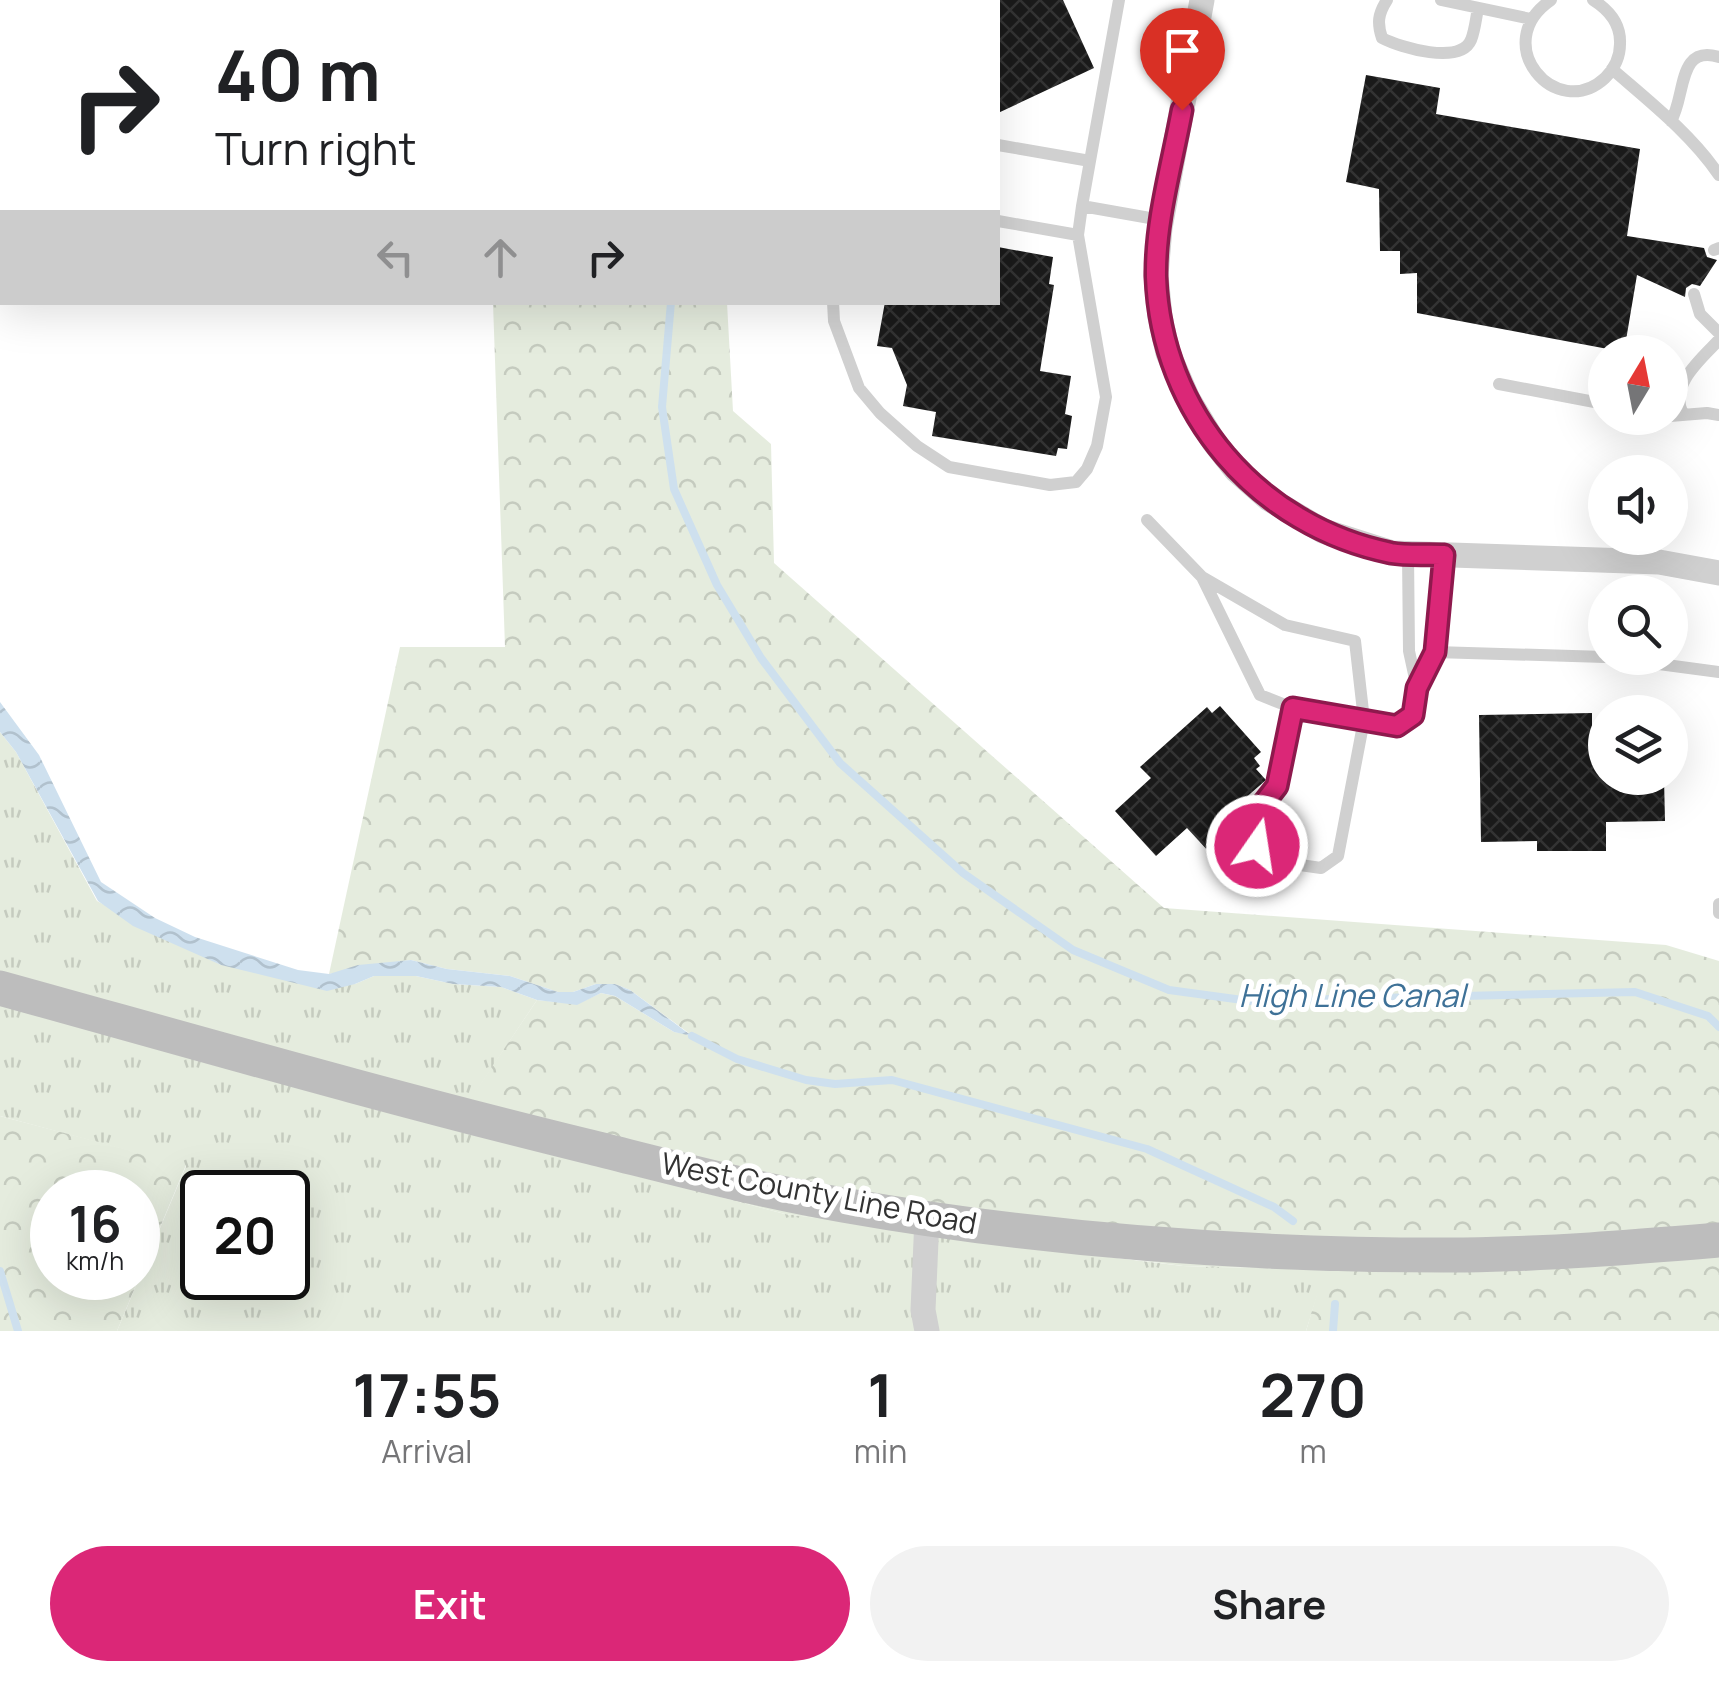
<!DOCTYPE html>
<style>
:root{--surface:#fff;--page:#f2f2f2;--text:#202124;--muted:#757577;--accent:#db2777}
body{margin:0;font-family:Manrope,sans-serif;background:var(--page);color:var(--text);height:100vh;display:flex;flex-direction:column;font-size:38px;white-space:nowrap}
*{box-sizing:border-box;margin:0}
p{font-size:32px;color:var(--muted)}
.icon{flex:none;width:55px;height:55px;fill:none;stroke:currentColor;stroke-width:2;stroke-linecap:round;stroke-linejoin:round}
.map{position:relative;height:1331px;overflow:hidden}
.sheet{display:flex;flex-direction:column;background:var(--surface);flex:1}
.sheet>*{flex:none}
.banner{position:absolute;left:0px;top:0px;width:1000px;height:305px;box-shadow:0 10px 40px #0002;background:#fff;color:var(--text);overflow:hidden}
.needle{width:65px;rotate:10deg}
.tools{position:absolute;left:1588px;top:335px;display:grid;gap:20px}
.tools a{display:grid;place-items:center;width:100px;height:100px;border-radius:50%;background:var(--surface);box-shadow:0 10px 40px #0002;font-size:50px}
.speed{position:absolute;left:30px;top:1170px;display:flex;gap:20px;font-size:50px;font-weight:700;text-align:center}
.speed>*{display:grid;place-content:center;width:130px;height:130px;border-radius:50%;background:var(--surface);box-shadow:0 10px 40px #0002;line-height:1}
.speed small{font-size:25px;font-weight:400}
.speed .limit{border:5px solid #111;border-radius:15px;background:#fff;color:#111}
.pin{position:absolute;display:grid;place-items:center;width:85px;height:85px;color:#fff;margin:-102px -42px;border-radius:50% 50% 50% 0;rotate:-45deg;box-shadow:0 0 10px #0007}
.pin .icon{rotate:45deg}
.me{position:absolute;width:110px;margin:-55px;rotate:13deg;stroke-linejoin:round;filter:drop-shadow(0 0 8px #0008)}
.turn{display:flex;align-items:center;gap:35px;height:210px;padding:0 50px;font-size:45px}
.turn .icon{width:130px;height:130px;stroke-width:2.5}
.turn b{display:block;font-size:70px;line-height:85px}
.lanes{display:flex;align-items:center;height:95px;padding:0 50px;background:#0003;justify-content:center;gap:50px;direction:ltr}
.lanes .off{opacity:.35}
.eta{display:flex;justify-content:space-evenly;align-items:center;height:170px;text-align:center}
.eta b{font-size:60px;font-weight:700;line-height:70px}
.button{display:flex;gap:20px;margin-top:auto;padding:20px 50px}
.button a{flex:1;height:115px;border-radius:60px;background:var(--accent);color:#fff;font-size:40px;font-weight:700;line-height:115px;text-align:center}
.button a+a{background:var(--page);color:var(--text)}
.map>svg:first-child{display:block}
.grass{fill:url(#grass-tufts);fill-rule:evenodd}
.forest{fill:url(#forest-crowns);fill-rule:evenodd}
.water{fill:url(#water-waves)}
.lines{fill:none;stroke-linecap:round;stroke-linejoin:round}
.stream{stroke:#cee0ee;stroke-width:8}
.building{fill:url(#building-cross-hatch)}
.lane{stroke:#d0d0d0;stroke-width:12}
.street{stroke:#d0d0d0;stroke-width:25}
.secondary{stroke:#bdbdbd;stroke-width:35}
.route-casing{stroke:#8e194d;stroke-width:25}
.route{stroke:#db2777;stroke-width:18}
.labels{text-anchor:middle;stroke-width:10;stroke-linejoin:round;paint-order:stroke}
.street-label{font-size:30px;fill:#333;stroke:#fff}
.water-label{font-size:32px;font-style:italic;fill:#3e7197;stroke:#fff}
</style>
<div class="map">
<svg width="1719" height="1331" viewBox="0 0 1719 1331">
<defs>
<pattern id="grass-tufts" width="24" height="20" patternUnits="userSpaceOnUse" patternTransform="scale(2.5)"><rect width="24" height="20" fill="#e5ecde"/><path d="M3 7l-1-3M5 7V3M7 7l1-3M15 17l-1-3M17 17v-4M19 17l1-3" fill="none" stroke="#c5cbbf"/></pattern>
<pattern id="forest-crowns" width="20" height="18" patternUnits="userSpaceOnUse" patternTransform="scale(2.5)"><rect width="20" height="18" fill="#e5ecde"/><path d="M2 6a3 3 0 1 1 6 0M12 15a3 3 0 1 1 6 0" fill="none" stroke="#c5cbbf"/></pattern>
<pattern id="water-waves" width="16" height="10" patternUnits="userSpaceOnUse" patternTransform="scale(2.5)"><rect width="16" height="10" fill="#cee0ee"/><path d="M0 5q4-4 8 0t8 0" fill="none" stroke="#b1c1cd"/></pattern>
<pattern id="building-cross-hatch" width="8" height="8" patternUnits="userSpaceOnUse" patternTransform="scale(2.5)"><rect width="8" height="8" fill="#1a1a1a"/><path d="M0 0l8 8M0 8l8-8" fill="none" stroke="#333"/></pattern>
</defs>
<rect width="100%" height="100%" fill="#fff"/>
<!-- grass -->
<path class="grass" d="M0 732 16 752 97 901 221 965 355 984 374 976H416L453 984 501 987 537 1000 453 1126 785 1214 922 1231 961 1239 1183 1266 1325 1270 1306 1331H117L186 1166 0 1116ZM202 1192H288V1278H202Z"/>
<!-- forest -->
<path class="forest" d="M0 0H435L441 2H2V18L0 17Z
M493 303H727L733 411 771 444 774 563 1164 908 1666 945 1719 961V1331H1306L1324 1270 1183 1266 785 1214 452 1126 537 1000 577 1004 601 993 615 996 674 1032 690 1034 630 990 615 984H596L573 992H558L510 976 447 969 411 960 329 974 400 647H505Z
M0 1116 186 1165 117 1331H0ZM52 1192H138V1278H52Z"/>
<!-- water -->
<path class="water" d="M0 702 39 755 101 882 155 918 195 937 298 970 329 974 358 965 411 960 447 969 510 976 558 992H573L596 984H615L630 990 692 1036 674 1032 615 996 601 993 577 1005 537 1000 501 987 453 984 416 976H374L355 984 327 991 221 965 133 926 98 901 16 752 0 732Z"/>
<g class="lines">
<!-- stream -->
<path class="stream" d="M204 0 210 2
M671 302 662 407 674 489 717 585 761 658 840 763 963 873 1073 950 1169 990 1250 1001 1635 992 1708 1016 1719 1027
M692 1036 737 1059 806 1080 835 1084 892 1080 1147 1149 1274 1207 1293 1221
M0 1271 18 1331
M1333 1331 1335 1304"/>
</g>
<!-- building -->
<path class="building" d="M998 0H1063L1094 68 998 113Z
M1366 75 1440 88 1436 114 1640 149 1627 236 1704 248 1707 257 1717 260 1700 286 1692 284 1686 288 1685 297 1637 275 1624 352 1417 313V273L1400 274V251H1380L1379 189 1346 182Z
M998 247 1053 257 1049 284 1054 285 1040 371 1071 376 1065 414 1072 416 1067 449 1058 448 1056 456 932 436 936 412 903 406 907 385 892 348 877 346 885 302H998Z
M1220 706 1261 752 1254 758 1260 766 1256 769 1266 780 1243 800 1252 810 1251 815 1210 853 1187 828 1156 856 1115 811 1151 778 1140 767 1207 707 1212 713Z
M1592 713V728H1605V778H1664L1665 821 1606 822V851H1537V841L1481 842 1479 715Z"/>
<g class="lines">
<!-- lane -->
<path class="lane" d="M1387 0C1378 14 1377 23 1382 38 1401 48 1460 65 1471 40 1475 30 1476 18 1478 8
M1441 0 1531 19
M1551 0C1488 43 1556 123 1605 78 1614 69 1620 57 1620 44 1621 24 1609 10 1593 0
M680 2 681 0
M803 2 804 0
M896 2 897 0
M1612 69C1650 102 1691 134 1719 175
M1671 121C1686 96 1677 44 1719 57
M998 145 1090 161 1119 0
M1090 161 1082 206 1161 220
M998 221 1078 235
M1714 250 1719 248
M1694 294 1700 314 1719 333
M833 302 834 321 859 388 880 413 917 446 949 467 1050 485 1076 482 1087 469 1097 446 1106 397 1078 235 1082 206
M1499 384 1605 404
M1683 414C1668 386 1701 359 1719 340
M1670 416 1707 413 1719 415
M1147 520 1202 577 1260 695 1293 708 1397 726 1413 715 1417 688
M1408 554 1409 651 1417 688 1435 652 1445 555
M1202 577 1285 625 1355 641 1364 720 1338 856 1321 868 1266 860 1257 845 1263 804 1277 786 1293 708
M1435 652 1605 657
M1614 658 1719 672
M1719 904V913"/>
<!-- street -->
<path class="street" d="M1202 0 1160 228 1156 275 1160 317 1168 353 1188 399 1214 442 1236 470 1269 499 1323 531 1392 553 1659 562 1719 573
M927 1218 923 1310 927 1331"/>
<!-- secondary -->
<path class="secondary" d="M0 988C195 1042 389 1098 586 1146 671 1167 756 1190 843 1205 1047 1241 1257 1256 1464 1255 1550 1254 1634 1247 1719 1240"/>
</g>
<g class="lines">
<!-- route casing -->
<g class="route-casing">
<path id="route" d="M1182 110C1172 164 1155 222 1156 277 1161 413 1258 526 1391 553 1408 556 1427 554 1444 555L1435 652 1417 688 1413 715 1397 726 1293 708 1277 786 1263 804 1257 846"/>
</g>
<!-- route -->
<use href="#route" class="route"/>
</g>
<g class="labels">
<!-- street labels -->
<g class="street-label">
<text transform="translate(819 1194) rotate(11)" y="10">West County Line Road</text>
</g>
<!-- water labels -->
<g class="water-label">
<text x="1352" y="1007">High Line Canal</text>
</g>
</g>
</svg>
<div class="tools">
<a><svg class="needle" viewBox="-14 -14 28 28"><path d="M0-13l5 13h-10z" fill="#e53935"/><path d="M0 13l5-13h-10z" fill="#757577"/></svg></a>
<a><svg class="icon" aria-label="sound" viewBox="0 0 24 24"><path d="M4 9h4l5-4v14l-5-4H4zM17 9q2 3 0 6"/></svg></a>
<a><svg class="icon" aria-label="search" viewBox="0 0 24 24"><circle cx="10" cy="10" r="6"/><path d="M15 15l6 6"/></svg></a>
<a><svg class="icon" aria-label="layers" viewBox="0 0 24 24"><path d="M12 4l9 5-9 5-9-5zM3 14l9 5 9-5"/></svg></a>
</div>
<div class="speed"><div>16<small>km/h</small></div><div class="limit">20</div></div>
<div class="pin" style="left:1182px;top:110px;background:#d93025"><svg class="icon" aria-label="arrive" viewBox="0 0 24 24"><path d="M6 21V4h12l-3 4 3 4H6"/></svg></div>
<svg class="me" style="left:1257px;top:846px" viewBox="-20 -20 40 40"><circle r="17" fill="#db2777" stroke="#fff" stroke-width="3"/><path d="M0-11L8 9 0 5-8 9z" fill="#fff"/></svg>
<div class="banner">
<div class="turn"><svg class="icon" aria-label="right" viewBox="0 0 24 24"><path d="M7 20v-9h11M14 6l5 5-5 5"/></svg><div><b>40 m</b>Turn right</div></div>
<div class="lanes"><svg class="icon off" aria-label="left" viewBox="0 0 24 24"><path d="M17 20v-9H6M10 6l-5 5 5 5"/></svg><svg class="icon off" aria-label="ahead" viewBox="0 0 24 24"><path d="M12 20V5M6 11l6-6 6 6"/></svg><svg class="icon" aria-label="right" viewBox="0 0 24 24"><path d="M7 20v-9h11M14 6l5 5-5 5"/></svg></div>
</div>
</div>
<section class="sheet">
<div class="eta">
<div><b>17:55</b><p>Arrival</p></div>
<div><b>1</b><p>min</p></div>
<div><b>270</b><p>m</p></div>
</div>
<div class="button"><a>Exit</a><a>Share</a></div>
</section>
